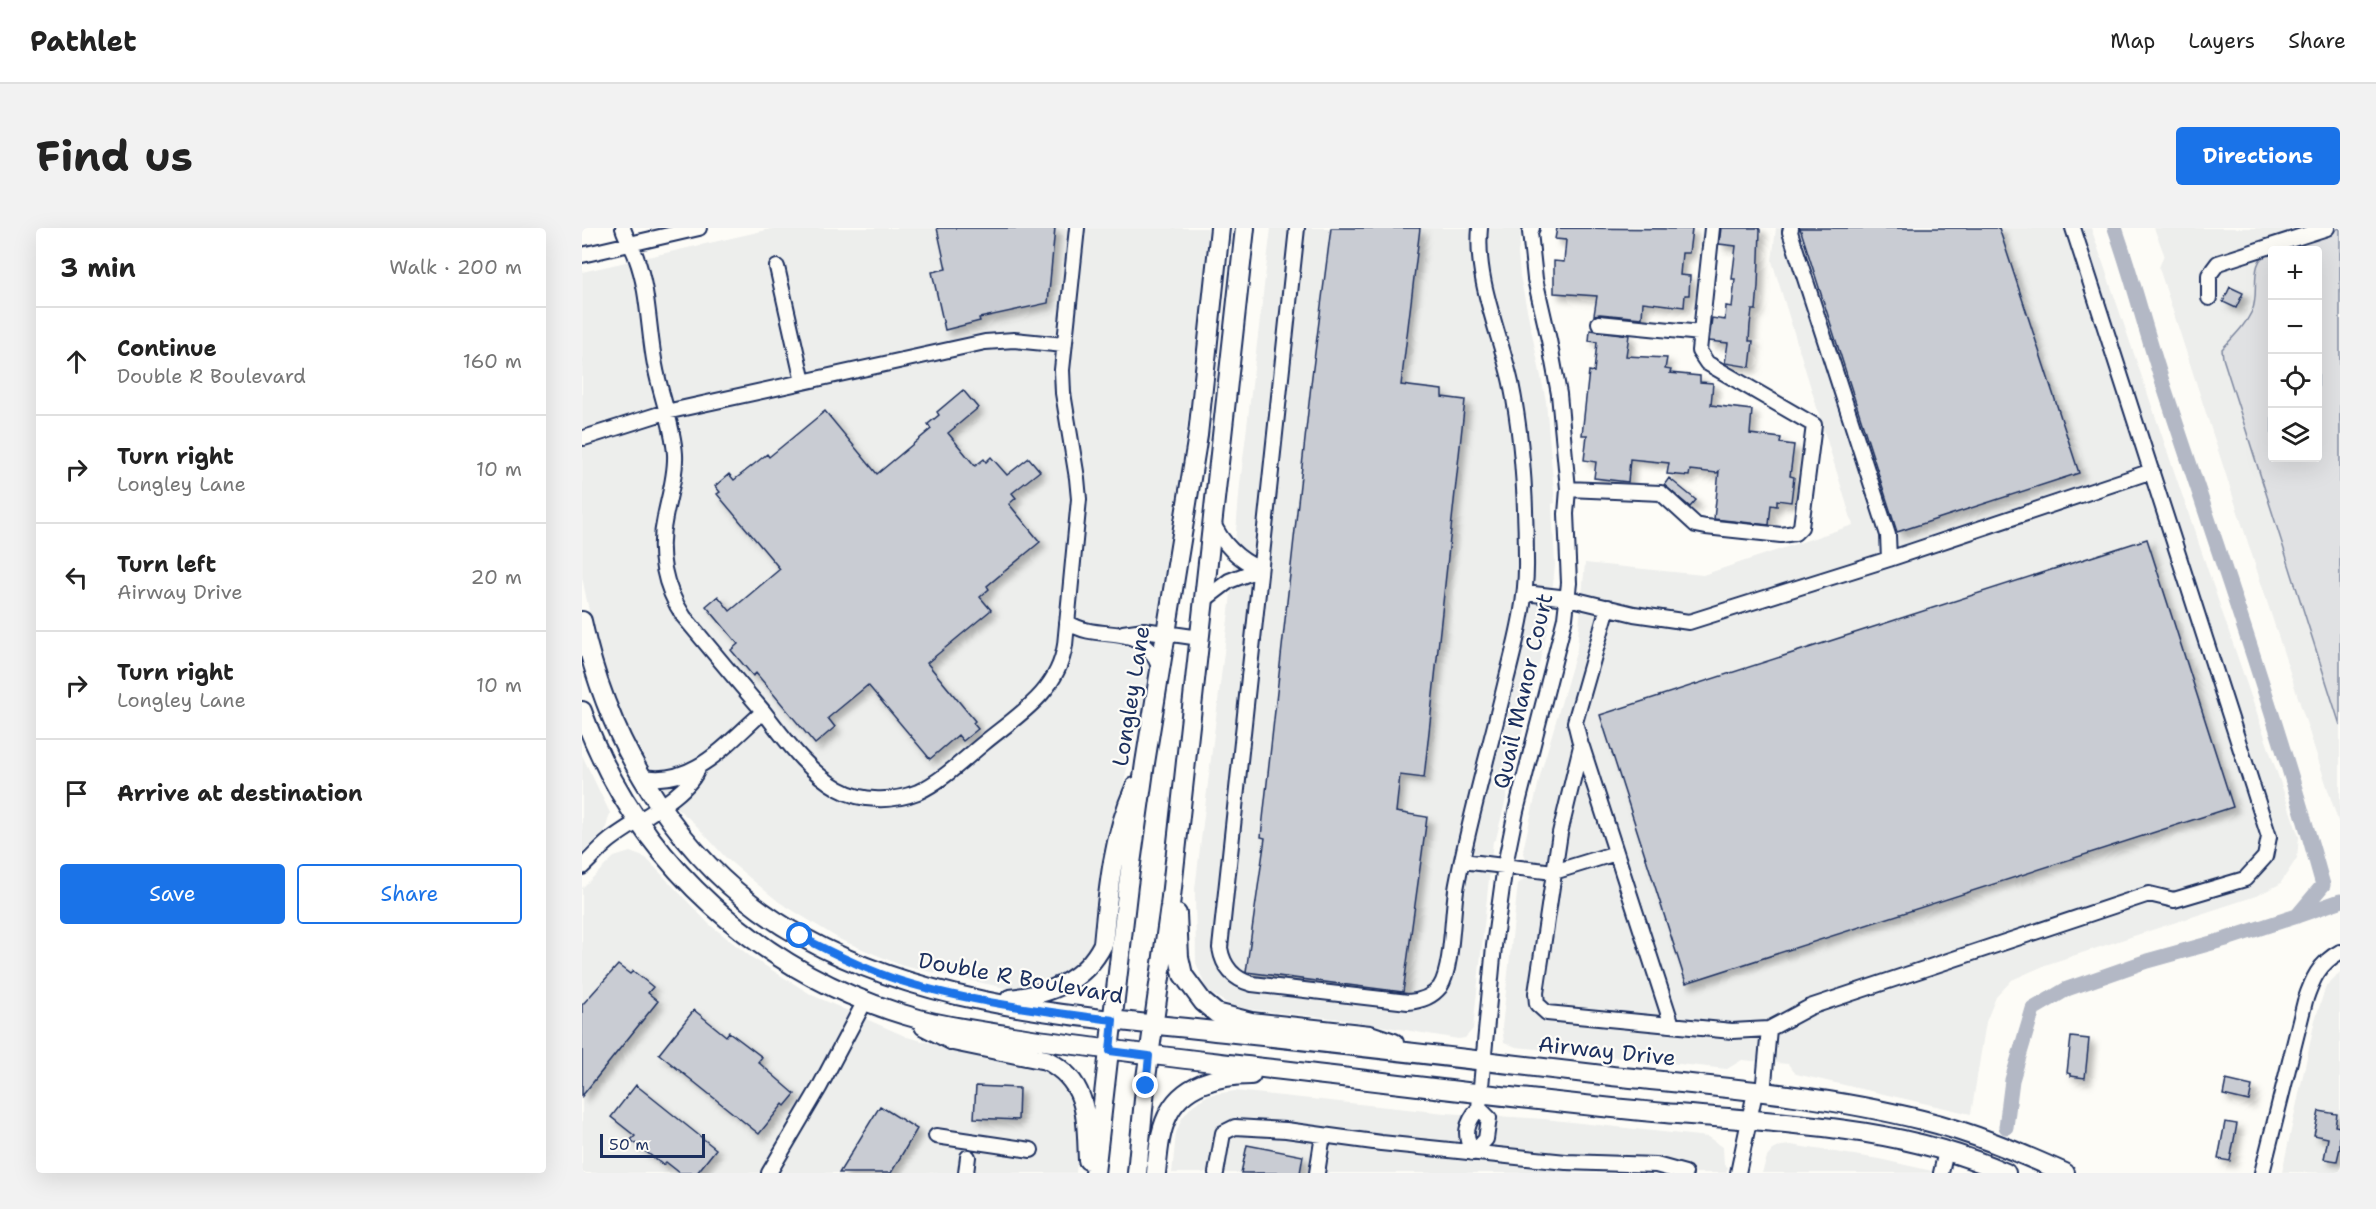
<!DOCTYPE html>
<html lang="en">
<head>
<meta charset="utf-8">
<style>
  body { margin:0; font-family:"Shantell Sans",sans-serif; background:#f2f2f2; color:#222 }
  .controls { position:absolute; right:18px; top:18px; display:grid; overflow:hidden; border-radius:6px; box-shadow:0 6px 24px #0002 }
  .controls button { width:54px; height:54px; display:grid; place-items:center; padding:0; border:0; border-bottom:2px solid #e0e0e0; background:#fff; color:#222; font:30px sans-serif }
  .scale { position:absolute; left:18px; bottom:15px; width:105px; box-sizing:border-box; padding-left:6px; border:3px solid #1b2f5e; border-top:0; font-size:16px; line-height:21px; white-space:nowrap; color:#1b2f5e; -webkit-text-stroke:4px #fdfcf7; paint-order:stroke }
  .stop { position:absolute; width:18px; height:18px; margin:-14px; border:4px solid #1a73e8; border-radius:50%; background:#fff }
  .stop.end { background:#1a73e8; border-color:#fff; box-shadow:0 2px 6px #0008 }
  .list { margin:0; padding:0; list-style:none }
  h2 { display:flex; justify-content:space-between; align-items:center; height:78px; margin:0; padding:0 24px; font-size:26px }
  h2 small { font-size:20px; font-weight:400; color:#767676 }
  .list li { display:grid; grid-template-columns:39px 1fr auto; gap:18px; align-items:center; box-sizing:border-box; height:108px; padding:0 24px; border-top:2px solid #e0e0e0 }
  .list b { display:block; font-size:22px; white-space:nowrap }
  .list p { margin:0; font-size:20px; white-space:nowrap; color:#767676 }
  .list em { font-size:20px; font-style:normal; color:#767676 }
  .actions { display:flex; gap:12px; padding:18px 24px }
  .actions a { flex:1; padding:14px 0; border:2px solid #1a73e8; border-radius:6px; text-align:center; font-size:21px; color:#1a73e8 }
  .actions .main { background:#1a73e8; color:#fff }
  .icon { flex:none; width:33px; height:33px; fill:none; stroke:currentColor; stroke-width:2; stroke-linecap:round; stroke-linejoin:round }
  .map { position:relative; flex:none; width:1758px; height:945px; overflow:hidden; border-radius:6px }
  header { display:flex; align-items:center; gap:36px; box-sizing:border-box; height:84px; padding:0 30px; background:#fff; border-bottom:2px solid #e0e0e0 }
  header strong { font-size:28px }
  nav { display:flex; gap:33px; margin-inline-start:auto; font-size:21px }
  .intro { display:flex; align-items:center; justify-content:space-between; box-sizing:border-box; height:144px; padding:0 36px }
  h1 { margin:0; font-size:42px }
  .button { padding:15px 27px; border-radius:6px; background:#1a73e8; color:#fff; font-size:21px; font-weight:700 }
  main { display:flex; gap:36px; padding:0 36px }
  aside { flex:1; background:#fff; border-radius:6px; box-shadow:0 6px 24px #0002 }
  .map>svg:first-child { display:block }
</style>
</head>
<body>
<header>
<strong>Pathlet</strong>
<nav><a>Map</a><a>Layers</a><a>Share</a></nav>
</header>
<div class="intro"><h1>Find us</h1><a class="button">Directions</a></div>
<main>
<aside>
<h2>3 min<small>Walk · 200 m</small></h2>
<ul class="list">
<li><svg class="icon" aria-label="ahead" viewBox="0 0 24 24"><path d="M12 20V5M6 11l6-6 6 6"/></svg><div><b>Continue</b><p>Double R Boulevard</p></div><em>160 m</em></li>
<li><svg class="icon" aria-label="right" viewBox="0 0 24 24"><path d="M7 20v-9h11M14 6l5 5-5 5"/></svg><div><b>Turn right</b><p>Longley Lane</p></div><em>10 m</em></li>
<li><svg class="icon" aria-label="left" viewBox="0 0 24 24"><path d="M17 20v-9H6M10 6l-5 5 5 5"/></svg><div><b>Turn left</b><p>Airway Drive</p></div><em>20 m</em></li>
<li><svg class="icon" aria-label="right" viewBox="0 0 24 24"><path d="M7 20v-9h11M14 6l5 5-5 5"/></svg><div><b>Turn right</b><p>Longley Lane</p></div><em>10 m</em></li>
<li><svg class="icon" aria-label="arrive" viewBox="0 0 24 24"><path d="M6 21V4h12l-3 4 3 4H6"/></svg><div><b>Arrive at destination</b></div></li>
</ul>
<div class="actions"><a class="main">Save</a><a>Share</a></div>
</aside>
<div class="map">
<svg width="1758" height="945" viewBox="0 0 1758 945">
  <defs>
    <filter id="shadow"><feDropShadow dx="5.5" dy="5.5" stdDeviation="3" flood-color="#0004"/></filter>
  </defs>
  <rect width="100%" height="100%" fill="#fdfcf7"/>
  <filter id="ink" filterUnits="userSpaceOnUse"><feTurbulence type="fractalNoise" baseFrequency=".0167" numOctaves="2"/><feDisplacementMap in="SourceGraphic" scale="12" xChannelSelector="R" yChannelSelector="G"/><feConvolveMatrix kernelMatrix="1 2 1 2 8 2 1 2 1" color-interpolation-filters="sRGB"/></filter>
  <g filter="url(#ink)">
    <path fill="#edeeec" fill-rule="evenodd" d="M193 0H626L624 42 599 244 562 470 545 540 531 609 518 705 504 734 463 758 433 762 321 738 259 712 197 674 145 631 112 595 82 569 59 532 23 447 12 407 0 349V44Z
      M689 0H940L936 25 938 48 964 173 973 275 970 276 973 337 967 395 914 611 911 613 891 801 883 810 876 811 758 791 653 780 625 763 614 735 613 661 648 375 658 256Z
      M1194 0H1509L1717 609 1715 630 1698 656 1674 668 1466 736 1430 752 1414 769 1404 794 1389 886 1214 846 1206 836 1160 832 1145 841 934 819 922 814 920 799 936 656 941 652 944 631 941 622 959 544 995 421 1003 335 1121 347 1271 297 1190 33Z
      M1572 0H1758V599L1577 40 1582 26ZM1690 22H1736V230H1690Z
      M0 527 28 585 23 603 0 625Z
      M48 624 64 630 127 696 169 729 230 767 325 809 384 824 458 836 489 860 499 896 494 945H0V660L32 629Z
      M1758 744V945L1700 944 1733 792 1744 758Z
      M653 863 863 885 962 891 1126 909 1141 919 1142 937 1146 939 1144 945H590L594 905 600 890 611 877 626 867Z
      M1209 917 1297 931 1359 945H1180L1185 929 1191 922 1199 918Z"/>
    <path fill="#e0e1e3" stroke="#7e88a0" stroke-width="1.5" d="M1758 0V497L1641 130 1640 121C1651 109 1663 98 1670 83 1679 64 1664 32 1690 23V230H1736V22H1693Z"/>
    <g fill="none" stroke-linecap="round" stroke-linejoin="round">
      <path stroke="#b3b8c5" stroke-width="15" d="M1715 688 1758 673
        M1424 899 1430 852 1451 781 1485 761 1565 733 1644 711 1715 688 1741 657C1694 488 1636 322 1581 156 1564 104 1551 51 1533 0"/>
    </g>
    <path fill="#c9ccd3" stroke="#1b2f5e" stroke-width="1.5" filter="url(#shadow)" d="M355 0H473L466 75 397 90 398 93 363 102 350 44 364 41Z
      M749 0H838L819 157 860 162V169L883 172 842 550 818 547 814 584 845 589 821 764 664 744 683 610 679 609 730 148Z
      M975 0 1110 1 1107 25H1100L1098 47 1108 48 1107 67H1103L1102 79 1061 74 1060 90 1018 86 1012 87 1015 68 972 65V33L982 34 984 12 973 11Z
      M1139 0H1177L1178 2 1176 58 1174 82H1170L1168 97 1167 113H1171L1168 139 1143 135 1146 115 1127 113 1130 90 1143 92 1144 78 1150 79 1153 51H1150L1154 18 1137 16Z
      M1218 0H1417L1497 245 1315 304Z
      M1648 59 1661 65 1654 80 1641 74Z
      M1008 102 1047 107 1044 128 1085 130 1083 141 1089 142 1088 145 1118 148V154L1131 155 1129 177 1170 182 1168 206 1199 210 1198 215 1212 217 1208 248 1212 249 1209 274 1195 272V278L1189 277 1187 297 1132 291 1137 243 1135 245 1108 242 1107 248 1085 246 1087 235 1048 231 1046 254 1012 250 1014 234 1002 232 1005 207H1000L1007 143 1012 144 1015 114 1007 113Z
      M381 162 396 180 366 205 393 238 402 231 404 234 409 229 425 247 447 230 458 243 430 265 434 270 427 276 458 314 405 358 407 361 398 369 409 382 345 435 393 493 391 495 396 501 381 513 376 507 348 531 286 457 246 490 253 499 233 516 174 445 171 448 149 422 156 416 124 378 136 368 148 383 198 341 135 266 138 264 133 258 147 246 152 252 185 226 187 229 243 183 295 246 349 201 346 196 357 187 355 184Z
      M1087 250 1114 272 1108 279 1082 257Z
      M1565 311 1651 579 1104 755 1018 487Z
      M36 737 48 746 51 743 71 759 66 765 76 773 0 868V777Z
      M112 782 144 808 147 804 180 829 176 834 213 866 203 878 201 876 177 906 77 826Z
      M1489 809 1507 811 1503 850 1489 848V846L1485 845Z
      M1644 852 1670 858 1667 873 1641 867Z
      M54 857 134 921 115 945H98L84 934 81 937 49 912 53 908 29 889Z
      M394 858 437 860 436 892 392 890Z
      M298 878 335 901 309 945H257Z
      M1737 883 1755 886 1753 898 1758 899V920L1755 933 1742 931 1746 910 1732 907Z
      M1643 894 1655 896 1648 933 1636 931Z
      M665 917 721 928 718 945H659Z"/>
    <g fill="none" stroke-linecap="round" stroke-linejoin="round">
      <g stroke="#1b2f5e" stroke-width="18">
        <path id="minor" d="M41 0C44 11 51 19 54 29 67 63 66 101 73 137 78 166 91 196 93 226 94 247 87 268 83 289 75 324 82 359 102 389 128 420 154 452 181 483 203 511 225 543 257 561 280 574 311 574 336 564 360 553 381 532 402 515 436 487 476 464 483 417L497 271 495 250 481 165 480 142 495 0
          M715 0 638 720C641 738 651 751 670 756L826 774C839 773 850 769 858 759 871 740 870 681 875 656 888 588 908 520 924 453 934 413 945 373 944 332 944 273 941 213 929 155 918 105 893 53 898 0
          M0 27 117 0
          M195 39 221 154
          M1627 70V47L1636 35 1745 0
          M1017 95 1119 105
          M2 210 84 184 403 114 432 112 482 117
          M986 261 1079 265 1114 297 1124 299 1199 307 1213 305 1219 299 1232 197 1125 135 1117 123 1130 0
          M630 293C640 316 655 331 678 341
          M1307 331 1570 243
          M943 365 986 370 1052 386 1107 394 1307 331 1306 307 1208 4 1209 0
          M622 372 647 353 678 341
          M1026 379 993 494 999 518 978 605 954 765 955 776 965 785 1150 803 1187 801
          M485 394C520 417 557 389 578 440
          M541 405 562 402 618 410
          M1000 519 1090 797
          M58 548C110 561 146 514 181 484
          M880 633 972 644 1034 625
          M0 639C9 631 17 621 27 613 50 594 106 569 116 540
          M1181 865 1187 801 1228 779 1567 666 1592 672 1663 651 1683 629 1687 609 1491 0
          M897 880 907 890 904 911 891 925C881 907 884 895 897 880L912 718 923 637 934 583 983 390 987 355 984 286 986 261 977 166 967 112 953 51 948 4 950 0
          M354 908 449 922
          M187 945 237 860 283 773
          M384 945 386 929
          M634 945 641 905 653 899 704 902 799 915 984 934 1074 937 1103 945
          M735 945 741 907
          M1156 945 1173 864
          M1359 945 1364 923
          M1680 945 1723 773C1730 752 1737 735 1758 724"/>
      </g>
      <g stroke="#1b2f5e" stroke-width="22">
        <path id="major" d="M0 393C27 522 104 646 222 710 346 779 494 788 633 803 759 816 886 831 1012 846 1121 858 1233 865 1340 892 1389 904 1436 924 1483 945
          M0 483C54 634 182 749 337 791 367 799 399 803 430 808 514 821 597 830 681 840 815 855 949 873 1083 885 1197 895 1317 897 1424 945
          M595 686 597 729 601 747 621 774 634 785 669 794 788 807 812 815
          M428 771C467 766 502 754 521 716 526 663 531 608 553 559
          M342 798 371 813 464 832C507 854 504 890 506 932
          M513 945 546 657 563 535 616 207 638 0
          M555 945 564 850 588 678 663 0
          M574 945C576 927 577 906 585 889 599 856 637 847 669 847"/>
      </g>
      <use href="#minor" stroke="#fdfcf7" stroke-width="14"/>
      <use href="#major" stroke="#fdfcf7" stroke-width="18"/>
    </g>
  </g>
  <g fill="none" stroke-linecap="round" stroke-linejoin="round" filter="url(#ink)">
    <path stroke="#1a73e8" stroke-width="8" d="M218 708C250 725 284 742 319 753 387 774 461 783 531 792L528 823 567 828 564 858"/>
  </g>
  <g text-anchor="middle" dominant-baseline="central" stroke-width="4.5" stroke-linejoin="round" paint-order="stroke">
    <g font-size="22" fill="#1b2f5e" stroke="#fdfcf7">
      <text transform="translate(941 463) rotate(-77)">Quail Manor Court</text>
      <text transform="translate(549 468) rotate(-81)">Longley Lane</text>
      <text transform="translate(439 750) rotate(10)">Double R Boulevard</text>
      <text transform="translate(1025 823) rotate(6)">Airway Drive</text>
    </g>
  </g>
</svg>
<div class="controls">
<button>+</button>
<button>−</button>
<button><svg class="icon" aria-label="locate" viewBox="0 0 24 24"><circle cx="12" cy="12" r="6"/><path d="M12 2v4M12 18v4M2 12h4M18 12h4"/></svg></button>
<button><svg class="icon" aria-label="layers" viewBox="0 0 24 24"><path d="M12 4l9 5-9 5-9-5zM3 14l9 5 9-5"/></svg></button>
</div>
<div class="scale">50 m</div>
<div class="stop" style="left:218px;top:708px"></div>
<div class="stop end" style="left:564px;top:858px"></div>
</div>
</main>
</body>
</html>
